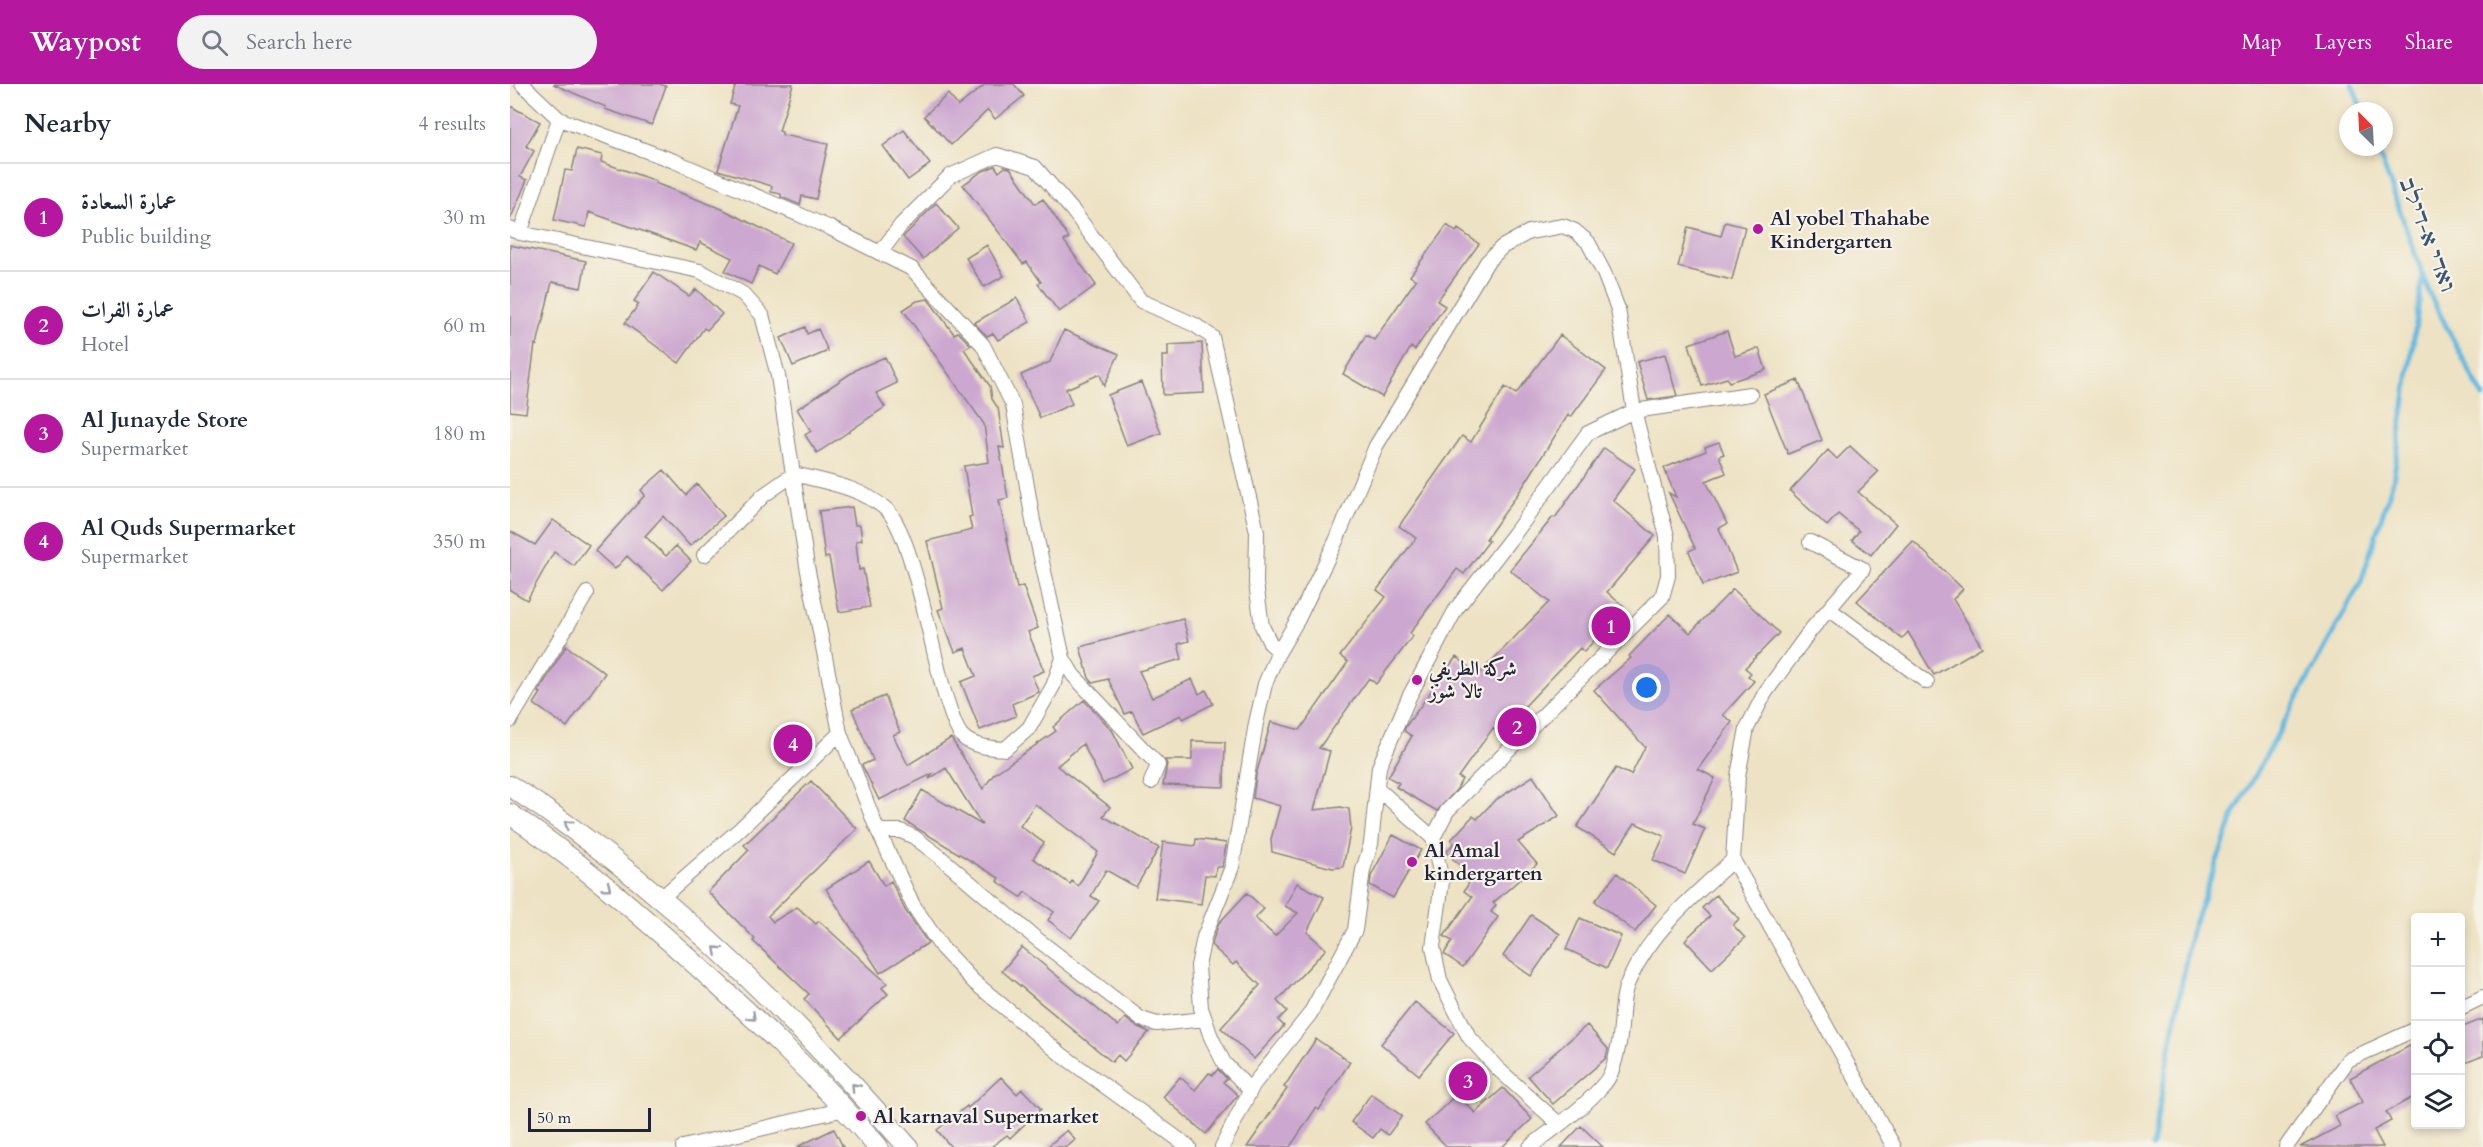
<!DOCTYPE html>
<html lang="en">
<head>
<meta charset="utf-8">
<style>
  body { margin:0; font-family:Cardo,Amiri,"Frank Ruhl Libre",serif; background:#f2f2f3; color:#1f2937 }
  .controls { position:absolute; right:18px; bottom:18px; display:grid; overflow:hidden; border-radius:6px; box-shadow:0 3px 9px #0003 }
  .controls button { width:54px; height:54px; display:grid; place-items:center; padding:0; border:0; border-bottom:2px solid #e0e1e3; background:#fff; color:#1f2937; font:30px sans-serif }
  .compass { position:absolute; left:1829px; top:18px; width:54px; height:54px; border-radius:50%; background:#fff; box-shadow:0 3px 9px #0003; rotate:336deg }
  .scale { position:absolute; left:18px; bottom:15px; width:123px; box-sizing:border-box; padding-left:6px; border:3px solid #22223b; border-top:0; font-size:16px; line-height:21px; white-space:nowrap; color:#22223b; -webkit-text-stroke:4px #f7f3e8; paint-order:stroke }
  .you { position:absolute; left:1137px; top:604px; width:21px; height:21px; margin:-15px; border:4px solid #fff; border-radius:50%; background:#1a73e8; box-shadow:0 0 0 9px #1a73e833 }
  .badge { display:grid; place-items:center; width:39px; height:39px; border-radius:50%; background:#b5179e; color:#fff; font-size:20px; font-weight:700 }
  .pin { position:absolute; translate:-50% -50%; border:3px solid #fff; box-shadow:0 2px 6px #0006 }
  .list { margin:0; padding:0; list-style:none }
  h2 { display:flex; justify-content:space-between; align-items:center; height:78px; margin:0; padding:0 24px; font-size:26px }
  h2 small { font-size:20px; font-weight:400; color:#747a83 }
  .list li { display:grid; grid-template-columns:39px 1fr auto; gap:18px; align-items:center; box-sizing:border-box; height:108px; padding:0 24px; border-top:2px solid #e0e1e3 }
  .list b { display:block; font-size:22px; white-space:nowrap }
  .list p { margin:0; font-size:20px; white-space:nowrap; color:#747a83 }
  .list em { font-size:20px; font-style:normal; color:#747a83 }
  .icon { flex:none; width:33px; height:33px; fill:none; stroke:currentColor; stroke-width:2; stroke-linecap:round; stroke-linejoin:round }
  .map { position:relative; flex:none; width:1973px; height:1063px; overflow:hidden }
  header { display:flex; align-items:center; gap:36px; box-sizing:border-box; height:84px; padding:0 30px; background:#b5179e; color:#fff }
  header strong { font-size:28px }
  nav { display:flex; gap:33px; margin-inline-start:auto; font-size:21px }
  .search { width:420px; height:54px; background:#f2f2f3; display:flex; align-items:center; gap:15px; box-sizing:border-box; padding:0 21px; border-radius:33px; color:#747a83; font-size:22px }
  main { display:flex }
  aside { flex:1; background:#fff }
  .map>svg:first-child { display:block }
</style>
</head>
<body>
<header>
<strong>Waypost</strong>
<div class="search"><svg class="icon" aria-label="search" viewBox="0 0 24 24"><circle cx="10" cy="10" r="6"/><path d="M15 15l6 6"/></svg>Search here</div>
<nav><a>Map</a><a>Layers</a><a>Share</a></nav>
</header>
<main>
<aside>
<h2>Nearby<small>4 results</small></h2>
<ul class="list">
<li><span class="badge">1</span><div><b>عمارة السعادة</b><p>Public building</p></div><em>30 m</em></li>
<li><span class="badge">2</span><div><b>عمارة الفرات</b><p>Hotel</p></div><em>60 m</em></li>
<li><span class="badge">3</span><div><b>Al Junayde Store</b><p>Supermarket</p></div><em>180 m</em></li>
<li><span class="badge">4</span><div><b>Al Quds Supermarket</b><p>Supermarket</p></div><em>350 m</em></li>
</ul>
</aside>
<div class="map">
<svg width="1973" height="1063" viewBox="0 0 1973 1063">
  <rect width="100%" height="100%" fill="#f7f3e8"/>
  <filter id="ink" filterUnits="userSpaceOnUse"><feTurbulence type="fractalNoise" baseFrequency=".0167" numOctaves="2"/><feDisplacementMap in="SourceGraphic" scale="12" xChannelSelector="R" yChannelSelector="G"/><feConvolveMatrix kernelMatrix="1 2 1 2 8 2 1 2 1" color-interpolation-filters="sRGB"/></filter>
  <filter id="wash" filterUnits="userSpaceOnUse"><feTurbulence type="fractalNoise" baseFrequency=".008" numOctaves="4" result="noise"/><feDisplacementMap in="SourceGraphic" scale="24" xChannelSelector="R" yChannelSelector="G"/><feGaussianBlur stdDeviation="1.35" result="paint"/><feColorMatrix in="noise" values="0 0 0 0 0 0 0 0 0 0 0 0 0 0 0 0 0 1.4 0 .05"/><feComposite in="paint" operator="in"/></filter>
  <g filter="url(#wash)">
    <rect width="100%" height="100%" fill="#ede2c3"/>
    <g fill="none" stroke-linecap="round" stroke-linejoin="round">
      <path stroke="#64bae1" stroke-width="5" d="M1842 0 1852 27
        M1867 63 1920 211 1973 313
        M1642 1063 1681 848 1725 728 1851 498 1883 397 1913 191"/>
    </g>
    <g id="blocks">
      <path fill="#cca8d0" fill-rule="evenodd" d="M43 0H149L156 2 142 41 95 25 96 23Z
        M226 0H283L269 47 272 48V51L318 60 306 115 292 112 290 121 271 113V110L261 108 262 102 208 86 228 22 220 20Z
        M476 0H504L514 12 485 35 478 26 441 61 414 32 438 10 448 22Z
        M0 22 30 38 16 62 24 67 10 93 17 96 0 136Z
        M394 46 420 80 398 96 373 62Z
        M67 65 92 71 91 78 146 97 145 99 212 125 281 159 265 190 249 182 241 200 215 187 222 174 190 158 186 166 79 128 76 143 44 136 55 86 62 87Z
        M485 82 489 88 495 83 500 84 525 120 533 115 559 154 554 157 586 201 549 228 528 200 531 198 517 178 513 180 453 101 471 88Z
        M426 119 448 144 413 175 393 153Z
        M1215 138 1235 143 1222 196 1168 183 1178 143 1211 152Z
        M937 141 946 148 948 145 969 160 927 217 935 222 905 266 901 263 872 313 833 290 856 251 864 256 906 196 900 192Z
        M0 161 76 177 71 204 42 198 27 261 25 260 16 329 0 327Z
        M477 161 494 192 474 203 456 174Z
        M144 188 179 212 186 205 212 230 197 246 194 244 169 279 115 239 129 220 124 217Z
        M507 214 520 238 488 256 483 249 477 252 464 239Z
        M418 215 444 250 448 248 461 261 454 265 480 302 482 315 488 324 494 364 489 363 498 414 489 416 507 504 513 502 528 544 518 548 534 587 522 592 529 608 502 620 506 632 470 646 451 598 466 592 455 564 445 568 428 526 433 524 417 457 462 446 459 433 462 432 454 382 479 378 474 340 393 226 407 217Z
        M295 243 297 250 308 245 318 267 283 282 271 254Z
        M554 246 609 270 594 302 590 290 556 305 562 320 530 334 511 291 540 278Z
        M1217 247 1225 272 1249 264 1256 286 1219 298 1217 294 1192 302 1179 260Z
        M1050 251 1096 286 1061 333 1058 331 1014 401 976 455 979 457 954 490 947 485 900 549 903 552 866 600 859 594 809 664 820 667 804 726 831 723 839 725 841 744 833 783 822 784 762 768 761 755 770 722 743 714 746 691 761 638 790 646 838 578 830 572 876 513 867 506 906 454 889 442 952 352 961 358 995 303 1006 310Z
        M692 259 694 309 653 311 652 272H658V261Z
        M1155 270 1167 312 1138 316 1127 278Z
        M375 273 387 299 366 309 375 323 307 369 295 351 301 347 287 325 349 284Z
        M1288 296 1312 356 1278 370 1254 310Z
        M631 298 651 349 617 362 598 311Z
        M1209 358 1214 370 1209 372 1216 389 1196 397 1217 440 1209 444 1227 488 1193 501 1179 467 1185 464 1159 409 1166 413 1154 384 1196 367 1195 363Z
        M1340 362 1368 388 1348 408 1386 440 1361 471 1342 456 1349 447 1328 430 1317 442 1280 407 1318 366 1327 375Z
        M1094 364 1125 385 1103 416 1145 452 1097 508 1114 523 1074 568 1070 564 1014 623 1016 624 995 653 983 644 948 693 952 695 947 705 927 727 886 703 889 699 878 693 902 652 894 647 896 642 946 573 969 590 1039 518 1000 486 1043 433 1045 434Z
        M154 386 176 411 187 400 214 432 180 462 153 432 135 452 156 472 166 462 181 477 153 506 117 472 105 485 85 467 135 411 131 406Z
        M342 423 345 441H350L352 456 346 457 349 486 353 485 360 523 329 528 319 473 315 474 309 427Z
        M43 436 79 461 64 482 44 468 17 516 0 506V447L25 461Z
        M1403 457 1453 505 1443 515 1472 563 1424 591 1398 548 1392 555 1347 517Z
        M1223 505 1269 549 1235 584 1241 589 1238 592 1244 597 1213 631 1222 638 1188 685 1205 694 1183 740 1195 745 1175 790 1143 776 1154 752 1125 739 1106 768 1067 743 1106 684 1121 691 1135 663 1084 606 1121 574 1119 572 1160 530 1180 549Z
        M673 535 679 557 668 560 672 575 629 587 642 614 682 595 689 610 696 606 703 620 673 635 671 631 633 649 622 627 615 630 598 595 583 599 579 594 570 563Z
        M56 562 95 589 57 643 24 620 31 609 28 608Z
        M375 612 390 648 383 651 398 681 441 654 473 705 484 690 546 647 543 643 574 616 602 646 622 685 593 700 573 660 547 682 600 723 593 732 649 764 626 803 596 786 581 812 589 817 561 854 538 836 544 828 515 808 511 813 487 797 489 794 395 737 412 706 472 741 436 684 419 695 422 690 369 716 352 681 363 676 342 625ZM525 720 588 768 568 802 562 797 560 800 523 774 534 759 510 742Z
        M682 657 715 658 714 703 653 701 657 680 655 676H682Z
        M1023 692 1049 732 1008 758 1027 780 983 819 986 821 981 828 988 833 953 883 934 870 942 857 934 852 962 813 954 807 962 794 936 768 944 759 941 756 963 732 967 735 984 717Z
        M301 697 347 745 258 832 263 838 287 823 306 840 309 837 377 899 372 904 378 910 331 954 294 915 299 910 243 857 245 855 198 808 239 766 234 761Z
        M883 751 911 766 883 814 860 801 861 792Z
        M686 755 716 759V762L712 783H706L705 792 695 791 691 820 645 814 653 758 685 762Z
        M359 777 374 802 381 797 395 826 418 859 370 889 316 805Z
        M1107 789 1146 821 1125 848 1085 817Z
        M787 799 814 813 797 848 816 865 767 917 777 927 768 936 774 942 744 975 711 944 750 901 726 878 723 881 701 861 703 856 709 839 737 809 754 825 745 834 765 852 788 829 775 822Z
        M1206 811 1229 835 1223 841 1235 854 1202 885 1175 856 1200 832 1192 824Z
        M1021 831 1050 850 1021 892 993 872Z
        M1070 834 1111 852 1097 884 1056 865Z
        M512 863 608 942 615 934 626 942 639 948 614 977 608 971 602 978 492 887Z
        M905 918 944 949 909 991 871 960Z
        M1973 935V972L1950 981V944Z
        M1077 941 1098 965 1096 974 1043 1020 1018 992Z
        M806 955 840 978 809 1026 806 1024 780 1063H737L777 1005 774 1003Z
        M1905 959V1012L1876 1028 1881 1037 1864 1046 1873 1063H1790L1830 1042 1825 1032 1853 1018 1840 994Z
        M708 985 717 995 713 998 728 1011 696 1050 653 1013 670 993 685 1006 699 989 703 991Z
        M491 993 507 1010 512 1005 531 1025 500 1054 497 1051 481 1063H441L427 1046 457 1022 458 1024Z
        M993 1004 1022 1035 992 1063H937L915 1040 947 1010 965 1029Z
        M861 1010 892 1032 878 1051 870 1045 863 1054 841 1038Z
        M1071 1042 1093 1063H1051Z
        M324 1045 333 1063H287Z
        M557 1046 565 1056 557 1063H537Z"/>
    </g>
  </g>
  <g filter="url(#ink)">
    <use href="#blocks" fill-opacity="0" stroke="#88827f" stroke-width="1.5"/>
    <g fill="none" stroke-linecap="round" stroke-linejoin="round">
      <g stroke="#88827f" stroke-width="16">
        <path id="minor" d="M12 0 49 35 164 77 318 143 402 185 473 261 503 321 523 437 553 574 543 602 519 644 495 665C482 664 462 663 452 652 444 643 440 625 436 614 423 574 403 451 377 426 351 403 316 398 284 390L254 411 194 471
          M0 145 10 149 190 187 233 210 252 231 268 292 297 482 330 649 365 740 403 821 432 864 464 898 552 971 679 1063
          M10 149 49 35
          M370 169 391 141 440 92 487 71 525 83 563 127 631 217 685 241 702 253 747 448 746 499 752 542 760 559 769 567
          M1319 525 1417 598
          M553 574 563 591 648 681 641 698
          M0 637 77 509
          M867 704 923 754
          M368 747H391L404 753 429 772 523 852 631 935 647 940 695 935
          M1223 776 1384 1063
          M150 815 230 745 330 649
          M1950 924 1973 913
          M740 1006 714 979 701 953 691 924 688 882 694 853 722 783 746 639 755 600 767 571 788 535 826 457 866 362 977 178 992 163 1019 148 1053 142 1065 147 1078 158 1094 189 1108 225 1124 327 1157 452 1158 492 1152 513 937 727 923 754 932 798 923 863 930 896 959 953 987 984 1049 1040
          M173 1063 335 1025
          M712 1063 743 1001 800 930 845 846 853 786 861 760 869 683 899 613 946 525 1005 449 1078 349 1124 327 1240 310
          M1020 1063C1044 1044 1073 1025 1093 1001 1103 991 1106 972 1109 959 1113 938 1110 915 1119 896 1142 846 1183 812 1223 776L1228 692 1237 644 1255 609 1300 547 1353 485 1300 458
          M1776 1063 1838 976 1906 945"/>
      </g>
      <g stroke="#88827f" stroke-width="22">
        <path id="secondary" d="M0 702C148 797 283 930 398 1063
          M0 730C62 772 118 820 174 870 242 931 309 994 368 1063"/>
      </g>
      <use href="#minor" stroke="#fff" stroke-width="14"/>
      <use href="#secondary" stroke="#fff" stroke-width="20"/>
    </g>
    <defs><path id="oneway-chevron" d="M-2-3.5L2.5 0L-2 3.5" fill="none" stroke-width="1.6" stroke-linecap="round" stroke-linejoin="round" transform="scale(1.5)"/></defs>
    <g stroke="#9c9ca7">
      <use href="#oneway-chevron" transform="translate(58 740) rotate(-143)"/>
      <use href="#oneway-chevron" transform="translate(97 803) rotate(39)"/>
      <use href="#oneway-chevron" transform="translate(207 866) rotate(-138)"/>
      <use href="#oneway-chevron" transform="translate(242 933) rotate(43)"/>
      <use href="#oneway-chevron" transform="translate(345 1003) rotate(-132)"/>
    </g>
  </g>
  <g fill="#b5179e" stroke="#f7f3e8" stroke-width="2">
    <circle cx="1248" cy="145" r="6"/>
    <circle cx="907" cy="596" r="6"/>
    <circle cx="902" cy="778" r="6"/>
    <circle cx="351" cy="1032" r="6"/>
  </g>
  <g text-anchor="middle" dominant-baseline="central" stroke-width="4.5" stroke-linejoin="round" paint-order="stroke">
    <g font-size="20" font-weight="bold" fill="#22223b" stroke="#f7f3e8" text-anchor="start">
      <text x="1260" y="134">Al yobel Thahabe<tspan x="1260" dy="23">Kindergarten</tspan></text>
      <text x="919" y="584">شركة الطريفي<tspan x="919" dy="23">تالا شوز</tspan></text>
      <text x="914" y="766">Al Amal<tspan x="914" dy="23">kindergarten</tspan></text>
      <text x="363" y="1032">Al karnaval Supermarket</text>
    </g>
    <g font-size="21" font-style="italic" fill="#395775" stroke="#f7f3e8">
      <text transform="translate(1917 151) rotate(69)">ואדי א-דילב</text>
    </g>
  </g>
</svg>
<div class="controls">
<button>+</button>
<button>−</button>
<button><svg class="icon" aria-label="locate" viewBox="0 0 24 24"><circle cx="12" cy="12" r="6"/><path d="M12 2v4M12 18v4M2 12h4M18 12h4"/></svg></button>
<button><svg class="icon" aria-label="layers" viewBox="0 0 24 24"><path d="M12 4l9 5-9 5-9-5zM3 14l9 5 9-5"/></svg></button>
</div>
<svg class="compass" viewBox="-18 -18 36 36"><path d="M0-13l5 13h-10z" fill="#e53935"/><path d="M0 13l5-13h-10z" fill="#747a83"/></svg>
<div class="scale">50 m</div>
<div class="you"></div>
<div class="pin badge" style="left:1101px;top:542px">1</div>
<div class="pin badge" style="left:1007px;top:643px">2</div>
<div class="pin badge" style="left:958px;top:997px">3</div>
<div class="pin badge" style="left:283px;top:660px">4</div>
</div>
</main>
</body>
</html>
